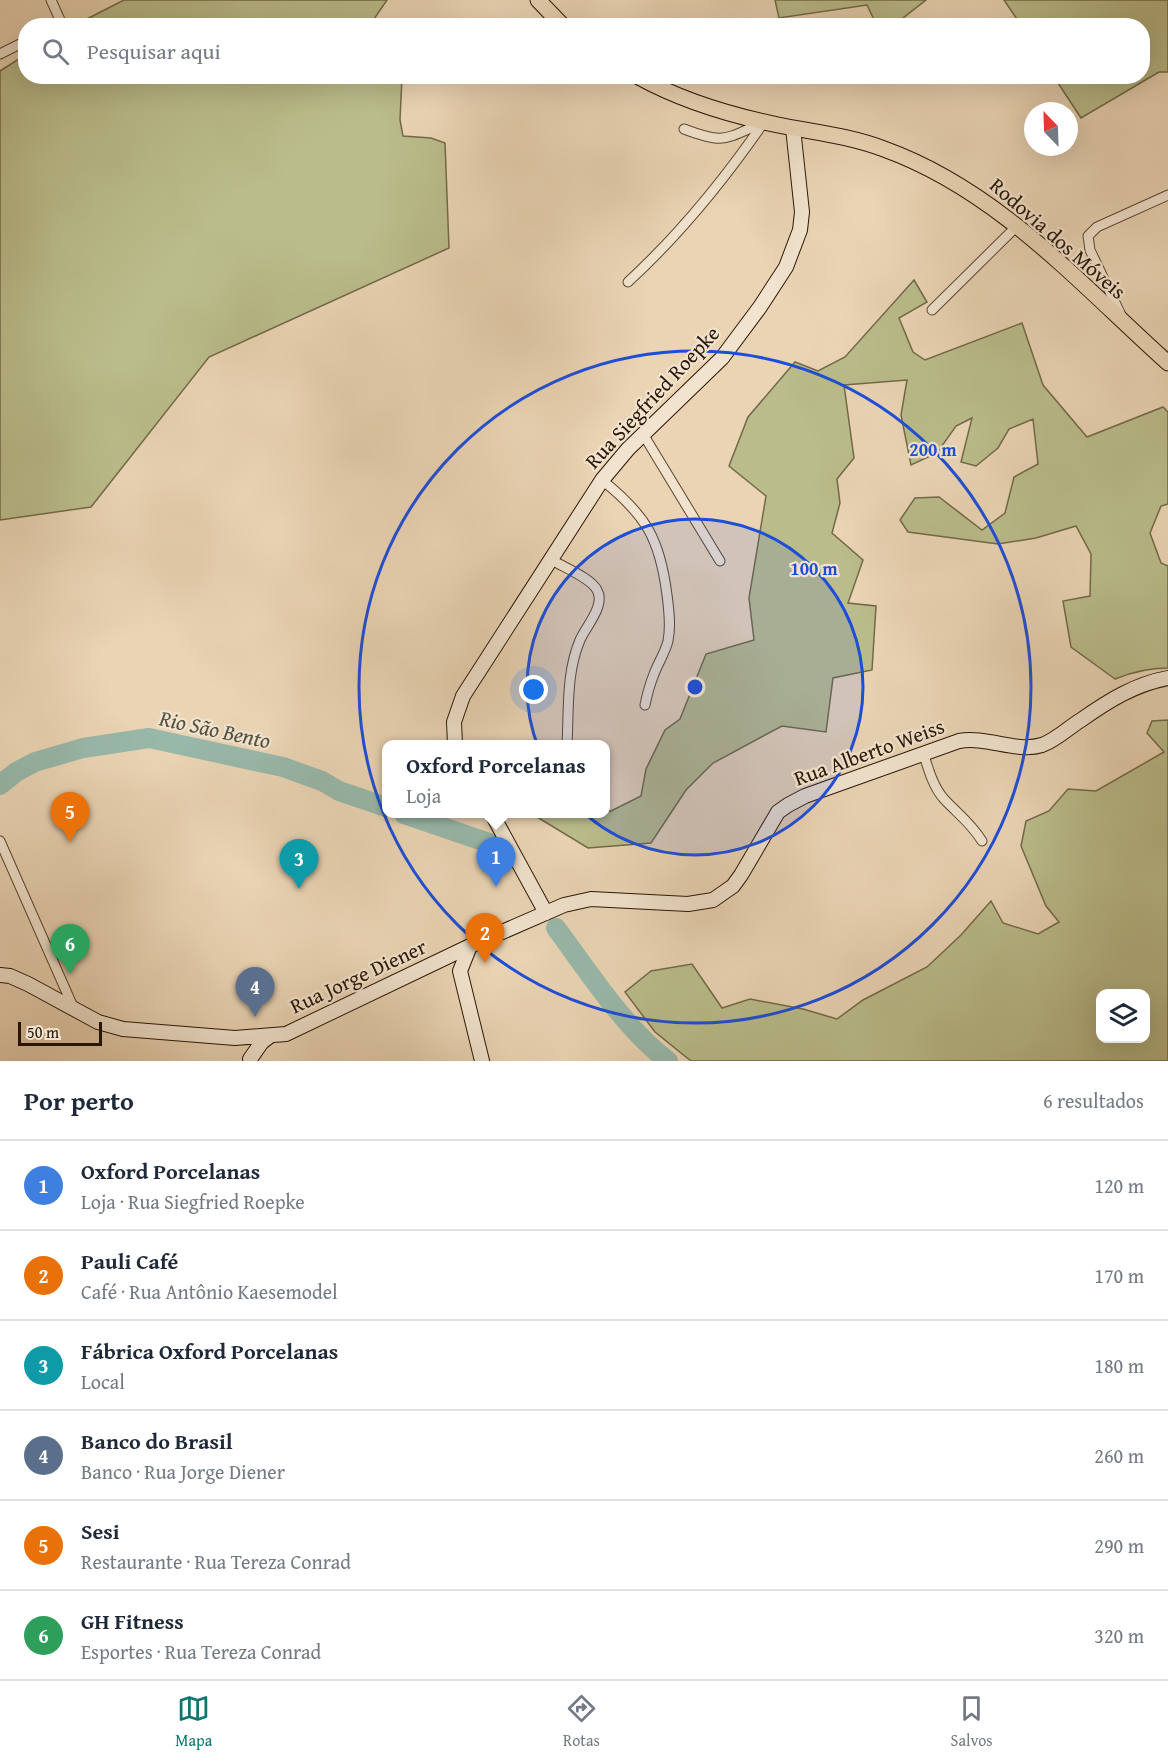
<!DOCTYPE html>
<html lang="pt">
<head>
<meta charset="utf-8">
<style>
  body { margin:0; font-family:"Gentium Book Plus",serif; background:#f6f6f7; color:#1f2937 }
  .controls { position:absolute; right:18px; bottom:18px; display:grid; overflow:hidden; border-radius:12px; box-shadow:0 6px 24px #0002 }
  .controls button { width:54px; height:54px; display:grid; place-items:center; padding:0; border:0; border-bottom:2px solid #e0e1e3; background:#fff; color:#1f2937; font:30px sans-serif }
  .compass { position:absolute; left:1024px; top:102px; width:54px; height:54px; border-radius:50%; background:#fff; box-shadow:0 6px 24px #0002; rotate:337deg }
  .scale { position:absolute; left:18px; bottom:15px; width:84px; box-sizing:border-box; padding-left:6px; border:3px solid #291605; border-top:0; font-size:16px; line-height:21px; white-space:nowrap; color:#291605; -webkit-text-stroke:4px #f1e3ce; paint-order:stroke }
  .you { position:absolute; left:534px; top:690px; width:21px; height:21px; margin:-15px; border:4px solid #fff; border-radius:50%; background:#1a73e8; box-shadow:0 0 0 9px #1a73e833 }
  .badge { display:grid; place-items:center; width:39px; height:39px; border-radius:50%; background:#0f766e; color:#fff; font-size:20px; font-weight:700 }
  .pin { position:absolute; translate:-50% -50px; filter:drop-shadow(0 2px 3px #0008) }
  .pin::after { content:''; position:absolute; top:32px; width:21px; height:18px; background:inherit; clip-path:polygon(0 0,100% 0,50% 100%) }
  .popup { position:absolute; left:382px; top:740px; width:228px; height:78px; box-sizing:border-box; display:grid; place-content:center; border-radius:12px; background:#fff; filter:drop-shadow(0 2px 4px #0005); font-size:20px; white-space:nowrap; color:#747a83 }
  .popup b { font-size:22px; color:#1f2937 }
  .popup::after { content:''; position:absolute; left:50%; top:100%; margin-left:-12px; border:12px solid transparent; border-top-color:#fff }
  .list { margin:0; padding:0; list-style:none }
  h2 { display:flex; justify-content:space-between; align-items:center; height:78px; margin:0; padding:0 24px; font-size:26px }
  h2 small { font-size:20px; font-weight:400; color:#747a83 }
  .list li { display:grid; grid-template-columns:39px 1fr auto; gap:18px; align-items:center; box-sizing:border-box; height:90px; padding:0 24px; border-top:2px solid #e0e1e3 }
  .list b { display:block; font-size:22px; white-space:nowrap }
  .list p { margin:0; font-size:20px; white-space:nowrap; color:#747a83 }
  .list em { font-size:20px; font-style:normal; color:#747a83 }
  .icon { flex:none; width:33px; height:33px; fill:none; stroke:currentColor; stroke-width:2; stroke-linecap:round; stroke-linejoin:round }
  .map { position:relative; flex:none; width:1168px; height:1061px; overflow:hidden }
  .search { position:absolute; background:#fff; box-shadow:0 6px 24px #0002; left:18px; right:18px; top:18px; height:66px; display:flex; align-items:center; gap:15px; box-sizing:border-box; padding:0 21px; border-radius:24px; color:#747a83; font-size:22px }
  .sheet { height:618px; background:#fff }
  nav { display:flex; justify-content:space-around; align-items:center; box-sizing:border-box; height:84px; border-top:2px solid #e0e1e3; background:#fff; font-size:16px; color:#747a83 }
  nav a { display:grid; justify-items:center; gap:3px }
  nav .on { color:#0f766e }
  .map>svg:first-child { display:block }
</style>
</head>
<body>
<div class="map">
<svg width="1168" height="1061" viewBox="0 0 1168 1061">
  <rect width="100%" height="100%" fill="#ead4b4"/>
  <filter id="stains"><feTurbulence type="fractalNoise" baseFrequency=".00333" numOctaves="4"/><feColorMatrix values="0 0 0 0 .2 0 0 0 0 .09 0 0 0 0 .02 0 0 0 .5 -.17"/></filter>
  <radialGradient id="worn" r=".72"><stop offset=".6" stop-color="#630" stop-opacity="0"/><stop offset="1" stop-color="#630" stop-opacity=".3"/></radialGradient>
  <path fill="#babc8b" stroke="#726948" stroke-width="1.5" fill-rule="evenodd" d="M124 0H387L370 25H75Z
    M775 0H926L894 25 877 26 867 5 779 18Z
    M1004 0H1168V72H1159L1081 118 1054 77 1142 76V26L1021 25Z
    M25 55 26 76 402 77 400 120 403 136 431 138 445 143 449 248 209 357 91 507 0 520V71Z
    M914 280 927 302 899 318 913 352 925 360 1022 323 1043 385 1087 437 1163 407 1168 412V504L1161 506 1150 533 1161 563 1168 566V668C1149 668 1132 672 1115 679L1071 647 1063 601 1090 596 1091 554 1076 526 1036 538 998 544 908 532 900 520 915 498 939 497 982 530 1005 513 1014 477 1038 464 1033 419 1009 429 998 448 976 466 961 462 972 418 956 426 937 453 911 465 901 415 907 380 844 385 854 458 837 479 840 503 832 533 863 560 848 603 876 606 872 670 833 678 826 732 782 726 713 763 686 790 651 843 588 848 532 814H606V811H611L641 796 646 769 665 730 680 719 706 654 754 640 749 598 766 496 729 466 748 417 795 362 818 371 845 357Z
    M1168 720V1061H691L655 1032 625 992 651 971 692 964 722 1008 750 999 803 1009 837 1019 863 1000 927 967 961 935 991 901 1003 923 1038 934 1059 922 1046 906 1021 846 1026 821 1049 811 1068 789 1096 791 1164 752 1147 733 1152 721ZM1100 993H1146V1038H1100Z"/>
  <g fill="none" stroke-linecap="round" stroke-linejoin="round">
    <path stroke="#98b8aa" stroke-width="20" d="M0 785 16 772 35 762 83 748 149 738 283 767 322 781 339 791 386 807
      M404 814 495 845
      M556 928C589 972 625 1029 668 1061"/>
    <g stroke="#594631" stroke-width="11">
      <path id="street" d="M51 0 61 22 55 26
        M0 54 26 41
        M684 129C724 144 723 140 762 123
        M628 282C680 234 724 180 764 122
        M932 310 1017 226
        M1121 315 1090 250 1088 236 1097 227 1168 195
        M643 434 720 561
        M602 480C646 515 660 539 667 595 669 610 671 626 668 641 665 653 658 663 654 674 650 684 647 695 645 705
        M552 560C563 567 591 578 597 590 606 605 586 626 580 640 566 673 569 709 567 744
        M923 752C928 768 933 787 944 799 958 814 971 823 982 841
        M0 841 74 1009"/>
    </g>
    <g stroke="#291605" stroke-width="16">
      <path id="secondary" d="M455 744 454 722 463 696 602 480 628 449 722 358 760 307 786 267 800 230 802 212 793 128
        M492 814 546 913
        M470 946 460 971 482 1061
        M0 975 10 976 28 984 98 1022 123 1029 235 1038 286 1034 470 946 564 905 591 899 688 904 713 900 733 886 741 875 778 812 788 805 805 796 959 741C987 736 1016 753 1042 745 1056 740 1068 728 1081 720 1108 701 1135 684 1168 678
        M250 1059 262 1042 270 1036"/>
    </g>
    <g stroke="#291605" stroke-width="17">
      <path id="primary" d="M538 0 563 26
        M637 76C680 100 729 115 778 125 813 132 850 136 884 149 998 190 1080 284 1168 363"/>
    </g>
    <use href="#street" stroke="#f1e3ce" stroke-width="9"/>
    <use href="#secondary" stroke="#f1e3ce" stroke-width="14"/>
    <use href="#primary" stroke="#ead4b4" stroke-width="15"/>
  </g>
  <circle cx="695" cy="687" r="168" fill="#1d4ed8" fill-opacity=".12"/>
  <g fill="none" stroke="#1d4ed8" stroke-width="3">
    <circle cx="695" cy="687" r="168"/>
    <circle cx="695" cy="687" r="336"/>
  </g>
  <g text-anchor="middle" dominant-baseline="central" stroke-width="4.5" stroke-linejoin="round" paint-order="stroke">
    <g font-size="21" fill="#291605" stroke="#f1e3ce">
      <text transform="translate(1058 238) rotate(41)">Rodovia dos Móveis</text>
      <text transform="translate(652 397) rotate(-47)">Rua Siegfried Roepke</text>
      <text transform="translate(869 752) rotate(-20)">Rua Alberto Weiss</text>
      <text transform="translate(358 976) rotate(-25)">Rua Jorge Diener</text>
    </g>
    <g font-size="22" font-style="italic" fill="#504f3f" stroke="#f1e3ce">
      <text transform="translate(215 729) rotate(12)">Rio São Bento</text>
    </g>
  </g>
  <circle cx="695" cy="687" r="9" fill="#1d4ed8" stroke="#f1e3ce" stroke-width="3"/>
  <g font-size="18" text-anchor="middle" font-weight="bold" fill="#1d4ed8" stroke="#f1e3ce" stroke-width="4.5" stroke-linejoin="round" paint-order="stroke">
    <text x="933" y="456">200 m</text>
    <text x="814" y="575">100 m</text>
  </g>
  <rect width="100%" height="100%" filter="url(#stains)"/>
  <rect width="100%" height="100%" fill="url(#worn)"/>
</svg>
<div class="controls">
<button><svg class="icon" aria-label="layers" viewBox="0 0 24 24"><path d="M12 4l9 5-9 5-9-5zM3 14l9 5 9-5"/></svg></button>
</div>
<svg class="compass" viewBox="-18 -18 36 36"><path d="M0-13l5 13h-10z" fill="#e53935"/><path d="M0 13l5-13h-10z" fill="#747a83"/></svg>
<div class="scale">50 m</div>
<div class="you"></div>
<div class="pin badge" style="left:496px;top:887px;background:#3f7fe0">1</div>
<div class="popup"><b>Oxford Porcelanas</b>Loja</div>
<div class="pin badge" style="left:485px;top:963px;background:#e8710a">2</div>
<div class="pin badge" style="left:299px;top:889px;background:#0f9aa8">3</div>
<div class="pin badge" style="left:255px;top:1017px;background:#5c6f8a">4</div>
<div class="pin badge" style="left:70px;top:842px;background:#e8710a">5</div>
<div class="pin badge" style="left:70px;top:974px;background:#2e9e5b">6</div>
<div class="search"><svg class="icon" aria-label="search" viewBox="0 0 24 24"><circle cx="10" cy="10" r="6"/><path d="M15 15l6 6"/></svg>Pesquisar aqui</div>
</div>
<section class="sheet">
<h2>Por perto<small>6 resultados</small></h2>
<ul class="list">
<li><span class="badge" style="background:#3f7fe0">1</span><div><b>Oxford Porcelanas</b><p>Loja · Rua Siegfried Roepke</p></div><em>120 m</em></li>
<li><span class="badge" style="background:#e8710a">2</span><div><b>Pauli Café</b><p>Café · Rua Antônio Kaesemodel</p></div><em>170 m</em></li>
<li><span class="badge" style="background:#0f9aa8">3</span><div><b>Fábrica Oxford Porcelanas</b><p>Local</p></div><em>180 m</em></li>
<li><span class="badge" style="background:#5c6f8a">4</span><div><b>Banco do Brasil</b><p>Banco · Rua Jorge Diener</p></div><em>260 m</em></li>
<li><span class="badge" style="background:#e8710a">5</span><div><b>Sesi</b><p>Restaurante · Rua Tereza Conrad</p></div><em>290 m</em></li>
<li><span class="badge" style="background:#2e9e5b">6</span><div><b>GH Fitness</b><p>Esportes · Rua Tereza Conrad</p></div><em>320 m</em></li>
</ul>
</section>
<nav>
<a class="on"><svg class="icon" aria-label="map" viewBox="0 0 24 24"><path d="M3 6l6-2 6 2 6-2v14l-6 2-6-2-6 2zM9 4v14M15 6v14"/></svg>Mapa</a>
<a><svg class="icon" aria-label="directions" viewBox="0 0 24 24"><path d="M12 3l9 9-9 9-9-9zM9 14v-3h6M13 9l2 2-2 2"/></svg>Rotas</a>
<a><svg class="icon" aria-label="saved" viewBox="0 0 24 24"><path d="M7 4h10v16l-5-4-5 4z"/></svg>Salvos</a>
</nav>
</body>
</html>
